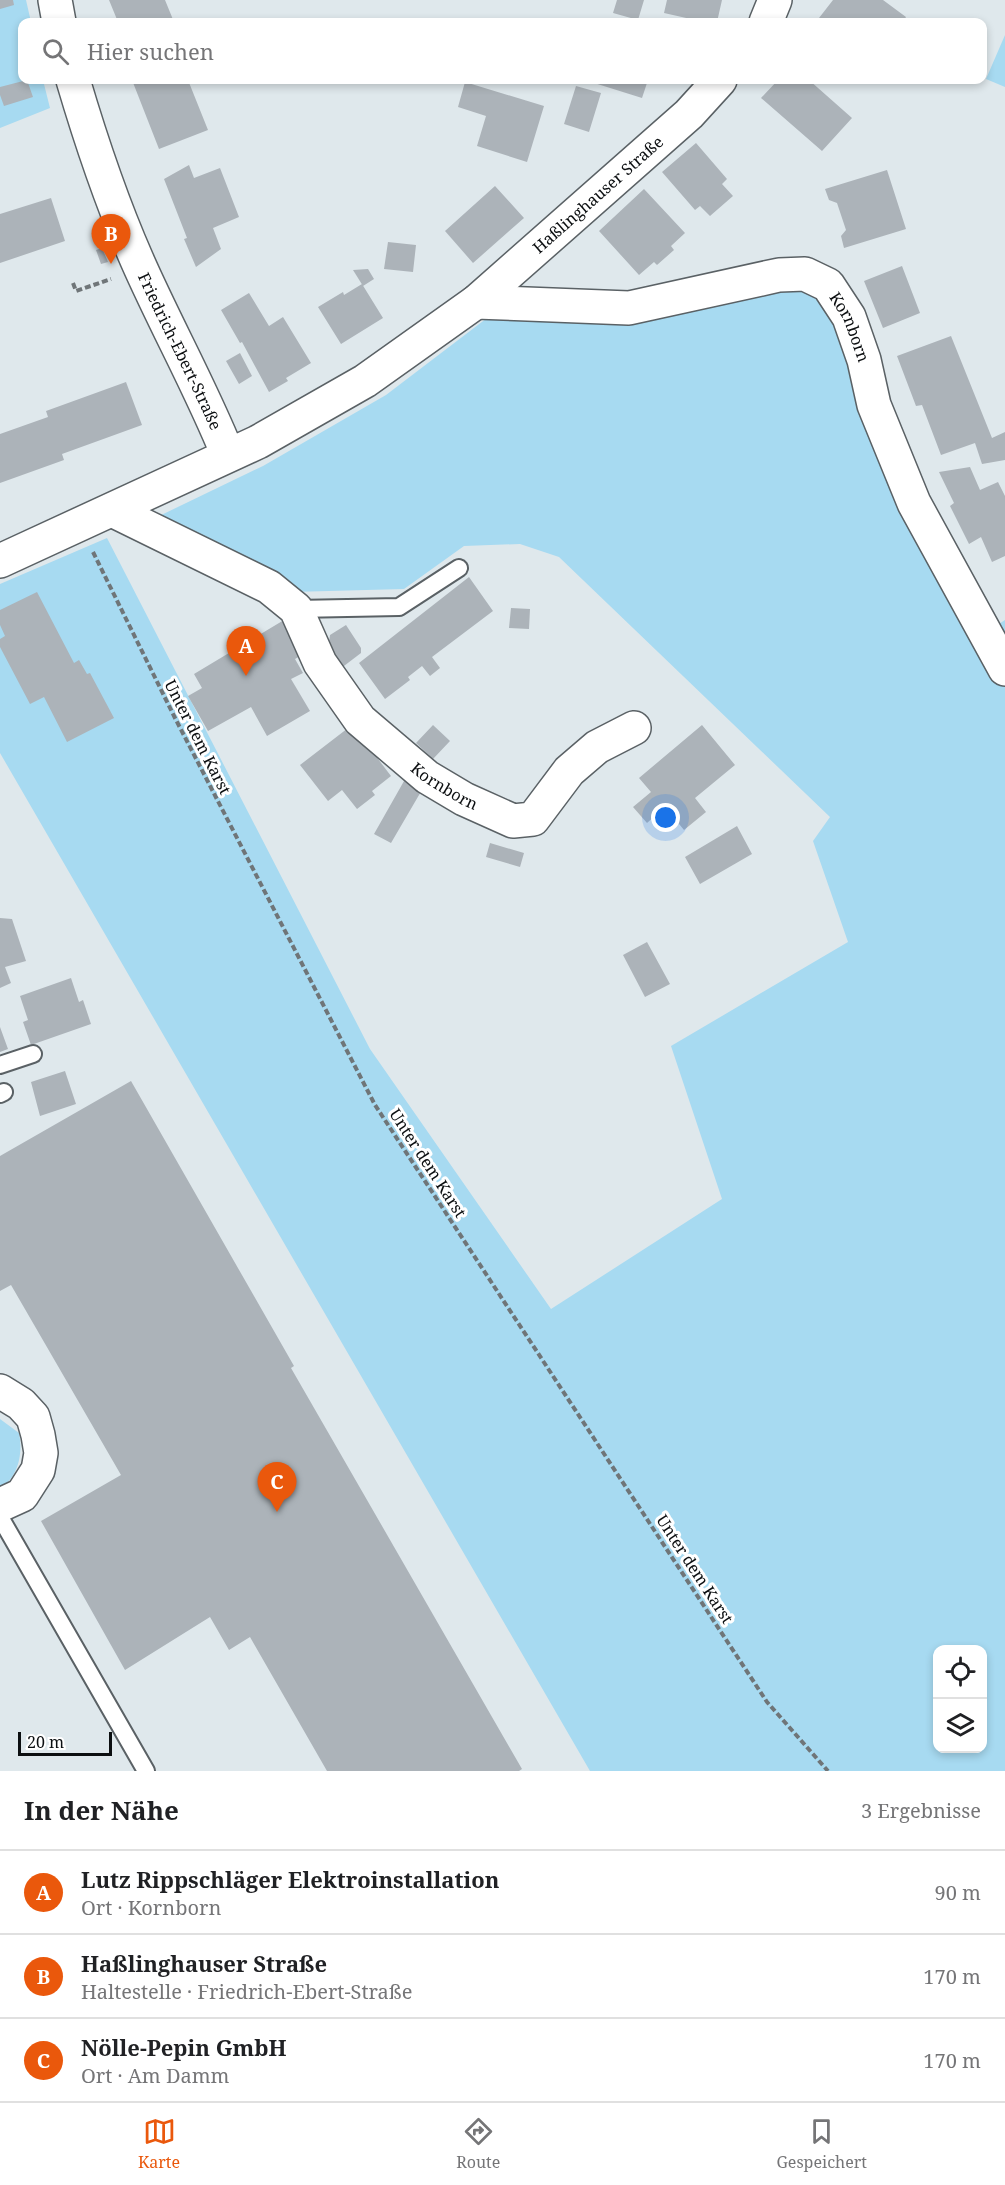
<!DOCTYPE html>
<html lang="de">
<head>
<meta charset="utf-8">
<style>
  body { margin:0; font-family:"Noto Serif",serif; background:#f6f6f6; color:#202124 }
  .controls { position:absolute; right:18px; bottom:18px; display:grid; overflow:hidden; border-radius:12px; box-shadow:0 3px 9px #0003 }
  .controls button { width:54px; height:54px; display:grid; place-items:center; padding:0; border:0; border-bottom:2px solid #e0e0e0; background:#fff; color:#202124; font:30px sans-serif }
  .scale { position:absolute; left:18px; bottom:15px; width:94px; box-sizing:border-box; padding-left:6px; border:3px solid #0c0f11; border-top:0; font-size:16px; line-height:21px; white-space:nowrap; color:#0c0f11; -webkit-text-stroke:4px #fff; paint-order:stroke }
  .you { position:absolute; left:666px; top:818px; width:21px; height:21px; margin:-15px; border:4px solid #fff; border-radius:50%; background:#1a73e8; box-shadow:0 0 0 9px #1a73e833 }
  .badge { display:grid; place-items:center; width:39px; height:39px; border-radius:50%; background:#ea580c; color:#fff; font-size:20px; font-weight:700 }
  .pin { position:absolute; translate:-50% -50px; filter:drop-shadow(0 2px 3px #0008) }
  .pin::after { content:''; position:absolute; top:32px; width:21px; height:18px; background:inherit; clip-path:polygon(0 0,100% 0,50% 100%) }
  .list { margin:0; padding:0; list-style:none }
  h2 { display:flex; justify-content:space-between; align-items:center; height:78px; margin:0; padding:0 24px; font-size:26px }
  h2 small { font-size:20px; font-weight:400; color:#757577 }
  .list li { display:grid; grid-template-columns:39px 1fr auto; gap:18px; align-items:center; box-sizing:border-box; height:84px; padding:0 24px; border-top:2px solid #e0e0e0 }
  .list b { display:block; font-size:22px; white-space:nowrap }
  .list p { margin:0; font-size:20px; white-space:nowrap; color:#757577 }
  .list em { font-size:20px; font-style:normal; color:#757577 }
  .icon { flex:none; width:33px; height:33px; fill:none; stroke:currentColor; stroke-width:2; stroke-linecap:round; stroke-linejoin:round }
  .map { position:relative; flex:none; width:1005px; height:1771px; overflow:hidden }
  .search { position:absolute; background:#fff; box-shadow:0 3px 9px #0003; left:18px; right:18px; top:18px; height:66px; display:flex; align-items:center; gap:15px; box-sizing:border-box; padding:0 21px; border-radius:12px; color:#757577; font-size:22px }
  .sheet { height:330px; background:#fff }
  nav { display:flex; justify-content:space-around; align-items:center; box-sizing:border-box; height:84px; border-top:2px solid #e0e0e0; background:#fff; font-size:16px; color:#757577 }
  nav a { display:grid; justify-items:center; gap:3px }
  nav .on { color:#ea580c }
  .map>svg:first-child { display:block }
</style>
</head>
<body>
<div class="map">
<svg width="1005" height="1771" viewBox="0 0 1005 1771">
  <rect width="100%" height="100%" fill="#dfe8ec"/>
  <path fill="#a7daf1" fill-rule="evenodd" d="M0 0H26L31 22H22V80H43L50 108 0 128Z
    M1005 35V87L986 79Z
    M779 284 810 288 829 302 977 638 1005 620V1771H590L0 753V584L107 538 370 1049 551 1309 722 1199 671 1046 848 942 813 841 830 817 559 557 520 544 464 546 404 589 291 592 155 518 263 466 386 395 491 315ZM938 1650H982V1748H938Z
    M0 1419 19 1433C23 1453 19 1477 0 1488Z"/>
  <path fill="#acb3b9" d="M0 0H13L14 5 0 9Z
    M109 0H165L174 22H118Z
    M617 0H644L638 20 613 13Z
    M667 0H722L717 22H704L664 13Z
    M833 0H883L906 17 903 22H825L819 18Z
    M27 80 33 97 4 106 0 95V87Z
    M132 80H188L208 130 159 149Z
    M592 80H648L642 98 591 82Z
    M778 80H809L852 118 822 151 761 98Z
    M465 82 544 106 527 162 477 146 486 116 458 107Z
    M576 86 601 93 589 132 564 124Z
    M696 143 727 179 722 184 733 196 710 216 700 206 695 210 662 172Z
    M189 165 194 178 220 168 239 217 213 228 221 249 196 267 184 239 187 238 164 179Z
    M887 170 906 229 844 248 841 236 846 230 837 203 829 200 825 189Z
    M495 186 524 218 473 263 445 231Z
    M644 189 685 233 671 246 674 250 657 265 654 262 639 275 599 231Z
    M51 198 65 241 0 263V214Z
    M388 242 416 245 413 272 384 269Z
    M102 248 108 262 101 264 96 250Z
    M902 266 920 313 883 328 864 281Z
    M368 269 374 279 363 286 353 270Z
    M362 284 383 318 341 344 318 307 343 292 344 295Z
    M249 293 269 326 283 317 311 363 286 378 288 381 269 392 242 342 240 343 221 310Z
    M951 336 992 438 1005 432V460L982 464 975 443 941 455 922 405 916 406 897 356Z
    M240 353 252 376 239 384 226 361Z
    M126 382 142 425 62 454 64 460 0 483V434L48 417 46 411Z
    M970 467 980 490 998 482 1005 496V556L992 562 981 537 969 544 950 506 954 503 939 472Z
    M469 577 493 611 432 657 440 668 430 676 422 666 408 677 410 680 385 699 359 663Z
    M37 592 74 663 79 660 87 674 90 673 114 718 67 742 44 697 30 704 0 647V639L5 636 0 625V610Z
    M511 608 530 609 529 629 509 628Z
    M284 620 304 654 295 659 303 673 291 679 310 711 267 736 251 707 208 731 188 696 202 688 194 674Z
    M346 625 361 648V653L340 669 327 656 330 635Z
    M352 725 391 776 372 791 375 795 357 809 342 790 328 801 300 765Z
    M433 725 450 741 433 759 416 743Z
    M702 725 735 765 695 798 706 812 684 830 665 807 647 823 633 807 651 792 639 778Z
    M408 774 426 783 391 843 374 834Z
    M737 826 752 854 700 884 685 857Z
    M490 843 524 853 520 867 486 857Z
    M0 918 12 919 26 961 5 967 11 983 0 988Z
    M647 942 670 984 645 997 623 955Z
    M71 978 79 1002 83 1000 91 1024 31 1045 23 1022 28 1020 20 996Z
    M0 1027 8 1049 0 1052Z
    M65 1071 76 1104 40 1116 31 1082Z
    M131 1081 294 1366 291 1368 522 1769 519 1771H327L250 1637 229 1650 210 1617 125 1670 41 1521 121 1475 11 1285 0 1291V1156Z"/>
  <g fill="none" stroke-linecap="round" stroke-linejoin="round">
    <g stroke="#5a6165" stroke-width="20">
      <path id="lane" d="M296 609 399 607 459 568
        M0 1065 33 1054
        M0 1094 4 1092
        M0 1517 146 1771"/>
    </g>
    <g stroke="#5a6165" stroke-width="36">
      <g id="street">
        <path d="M55 0 59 22"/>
        <path d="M766 22 775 0"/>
        <path id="s1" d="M73 80C91 141 111 201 137 260 166 326 201 388 228 455"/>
        <path id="s2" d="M476 302 629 308 779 275 805 274 828 285 849 317 864 360 874 405 914 503 1005 669"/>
        <path id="s3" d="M112 510 269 587 296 609 320 663 360 720 427 777 464 799 513 821 533 819 569 771 597 747 634 728"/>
        <path id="s4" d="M0 561 258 442 365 381 476 302 689 114 720 80"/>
        <path d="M0 1391 21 1404 33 1417 38 1435 41 1453 38 1470 22 1495 0 1505"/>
      </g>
    </g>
    <path stroke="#6f7578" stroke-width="4" stroke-dasharray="6 3" stroke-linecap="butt" d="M73 283 76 291 111 279
      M93 552 175 718 375 1105 767 1702 828 1771"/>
    <use href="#lane" stroke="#fff" stroke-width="16"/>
    <use href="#street" stroke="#fff" stroke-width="33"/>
  </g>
  <g text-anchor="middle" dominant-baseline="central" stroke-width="6" stroke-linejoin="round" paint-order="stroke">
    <g font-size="16" fill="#0c0f11" stroke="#fff">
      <text stroke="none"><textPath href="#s4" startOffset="706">Haßlinghauser Straße</textPath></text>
      <text stroke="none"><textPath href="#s2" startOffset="406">Kornborn</textPath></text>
      <text stroke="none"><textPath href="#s1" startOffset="292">Friedrich-Ebert-Straße</textPath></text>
      <text transform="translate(198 737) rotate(63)">Unter dem Karst</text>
      <text stroke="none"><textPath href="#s3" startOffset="446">Kornborn</textPath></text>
      <text transform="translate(428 1163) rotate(57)">Unter dem Karst</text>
      <text transform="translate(695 1569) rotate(57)">Unter dem Karst</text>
    </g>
  </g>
</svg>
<div class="controls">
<button><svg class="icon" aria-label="locate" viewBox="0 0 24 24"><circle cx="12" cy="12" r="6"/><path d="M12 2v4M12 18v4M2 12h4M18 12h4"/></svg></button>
<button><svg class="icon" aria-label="layers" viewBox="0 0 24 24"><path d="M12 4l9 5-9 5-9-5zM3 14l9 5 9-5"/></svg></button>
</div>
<div class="scale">20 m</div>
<div class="you"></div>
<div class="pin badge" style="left:246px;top:676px">A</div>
<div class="pin badge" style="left:111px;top:264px">B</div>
<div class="pin badge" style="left:277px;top:1512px">C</div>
<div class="search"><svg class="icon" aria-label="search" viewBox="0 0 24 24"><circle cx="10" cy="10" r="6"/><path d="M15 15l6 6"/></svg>Hier suchen</div>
</div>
<section class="sheet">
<h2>In der Nähe<small>3 Ergebnisse</small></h2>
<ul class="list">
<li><span class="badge">A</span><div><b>Lutz Rippschläger Elektroinstallation</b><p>Ort · Kornborn</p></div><em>90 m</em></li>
<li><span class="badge">B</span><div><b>Haßlinghauser Straße</b><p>Haltestelle · Friedrich-Ebert-Straße</p></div><em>170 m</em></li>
<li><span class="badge">C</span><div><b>Nölle-Pepin GmbH</b><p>Ort · Am Damm</p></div><em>170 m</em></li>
</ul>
</section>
<nav>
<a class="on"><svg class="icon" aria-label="map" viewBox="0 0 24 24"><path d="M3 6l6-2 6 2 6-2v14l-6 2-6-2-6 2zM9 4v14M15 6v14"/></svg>Karte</a>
<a><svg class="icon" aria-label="directions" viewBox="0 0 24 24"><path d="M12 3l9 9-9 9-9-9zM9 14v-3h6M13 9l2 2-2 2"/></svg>Route</a>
<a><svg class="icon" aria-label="saved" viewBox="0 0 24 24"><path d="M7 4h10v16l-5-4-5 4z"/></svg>Gespeichert</a>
</nav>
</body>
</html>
